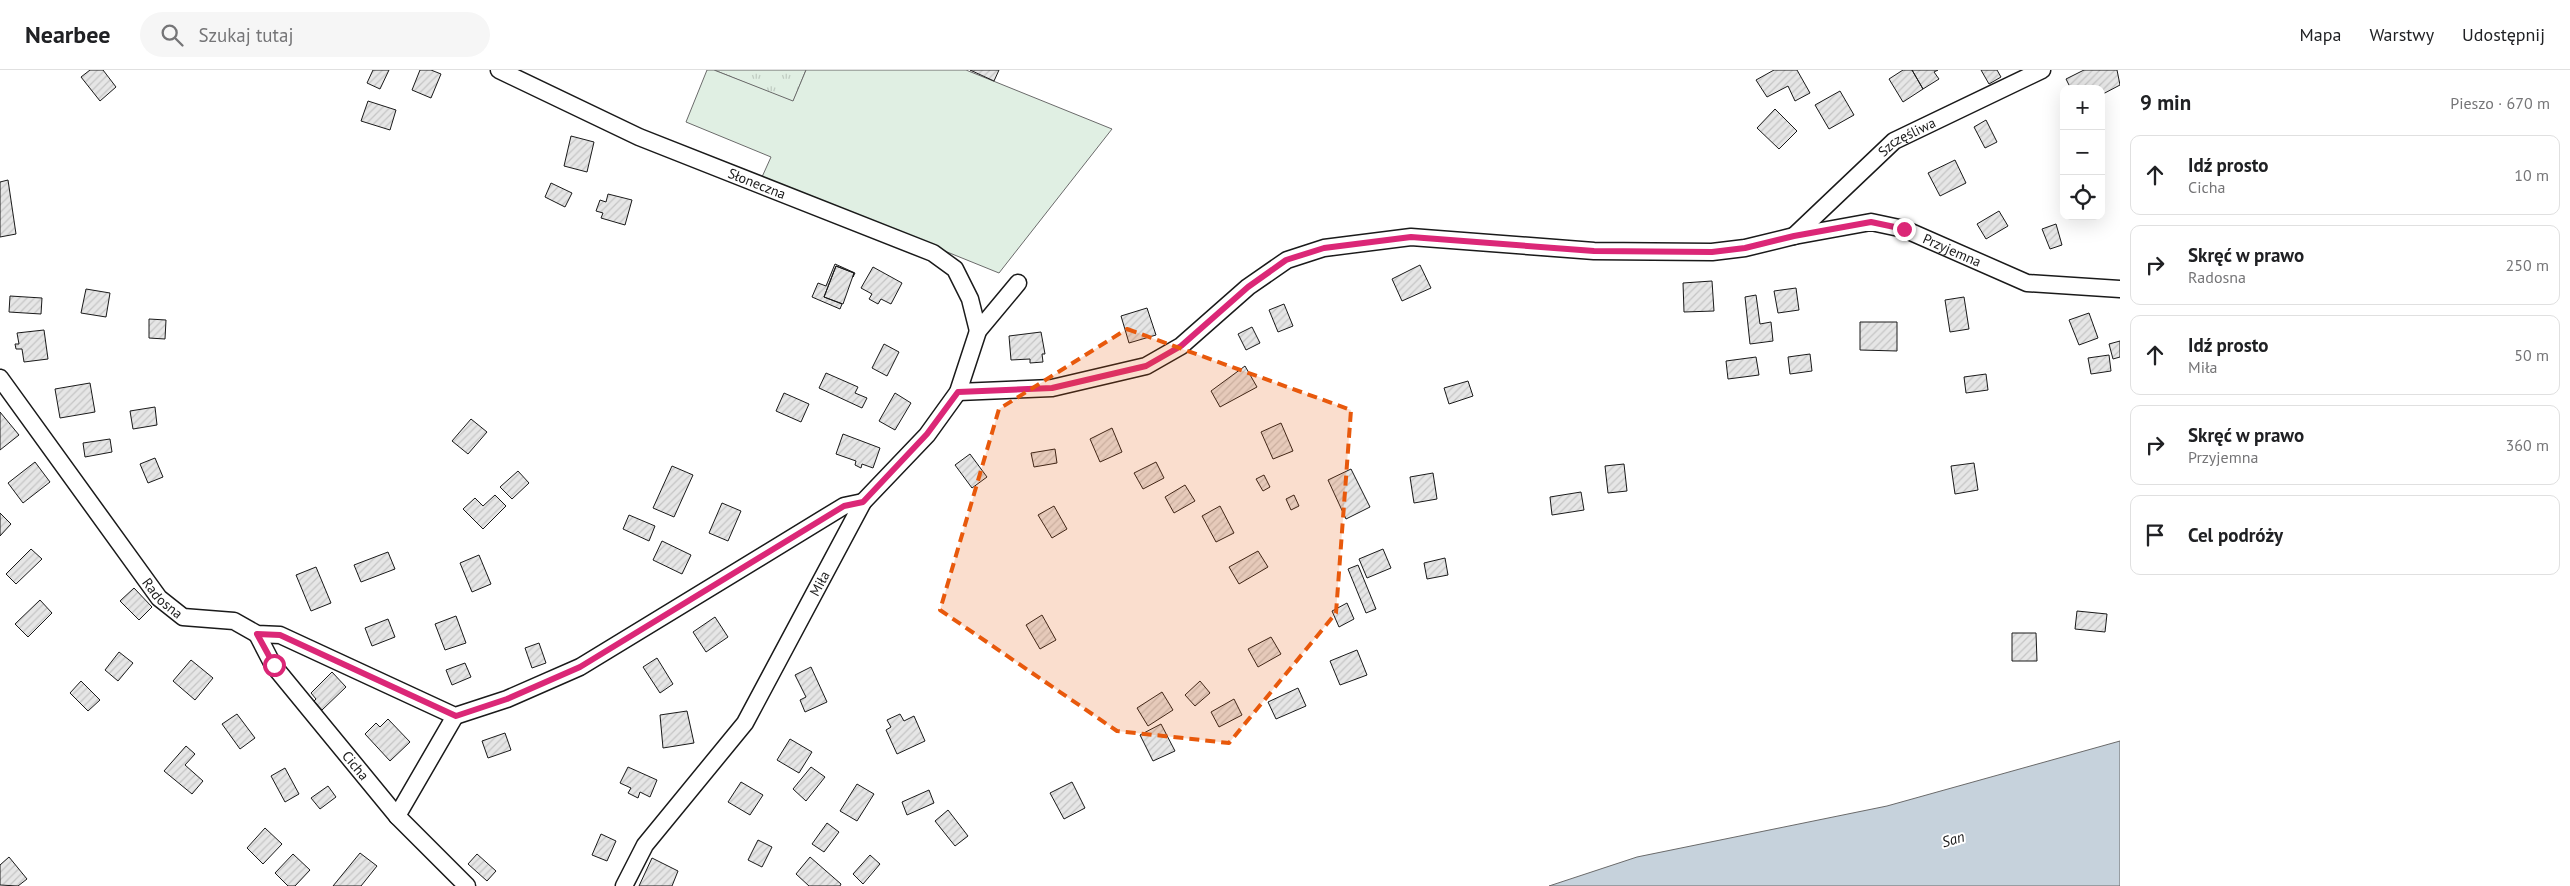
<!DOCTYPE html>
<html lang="pl">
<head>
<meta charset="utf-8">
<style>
  body { margin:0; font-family:"PT Sans",sans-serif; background:#f6f6f6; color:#202124 }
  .controls { position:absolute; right:15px; top:15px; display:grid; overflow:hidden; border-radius:10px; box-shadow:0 5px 20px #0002 }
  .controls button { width:45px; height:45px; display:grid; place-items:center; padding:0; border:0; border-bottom:1px solid #e0e0e0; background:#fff; color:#202124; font:25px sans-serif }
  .stop { position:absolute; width:15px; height:15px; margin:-11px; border:4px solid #db2777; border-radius:50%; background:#fff }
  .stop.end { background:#db2777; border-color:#fff; box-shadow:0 1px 5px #0008 }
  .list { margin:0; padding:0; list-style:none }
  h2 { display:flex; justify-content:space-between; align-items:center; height:65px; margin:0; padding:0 20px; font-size:21px }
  h2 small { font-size:16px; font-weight:400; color:#757577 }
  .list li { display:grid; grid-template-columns:32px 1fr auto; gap:15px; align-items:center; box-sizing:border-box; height:80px; margin:0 10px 10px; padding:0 10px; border:1px solid #e0e0e0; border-radius:10px }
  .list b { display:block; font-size:19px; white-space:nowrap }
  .list p { margin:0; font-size:16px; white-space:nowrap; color:#757577 }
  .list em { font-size:16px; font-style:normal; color:#757577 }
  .icon { flex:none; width:28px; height:28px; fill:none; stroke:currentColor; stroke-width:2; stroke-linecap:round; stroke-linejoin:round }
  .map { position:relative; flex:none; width:2120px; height:816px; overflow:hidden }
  header { display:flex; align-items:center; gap:30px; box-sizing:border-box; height:70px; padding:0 25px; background:#fff; border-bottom:1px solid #e0e0e0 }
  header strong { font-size:24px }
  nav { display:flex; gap:28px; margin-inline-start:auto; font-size:18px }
  .search { width:350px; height:45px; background:#f6f6f6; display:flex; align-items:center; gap:12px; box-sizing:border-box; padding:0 18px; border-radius:28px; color:#757577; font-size:19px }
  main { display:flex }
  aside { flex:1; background:#fff }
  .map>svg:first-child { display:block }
</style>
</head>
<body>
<header>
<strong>Nearbee</strong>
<div class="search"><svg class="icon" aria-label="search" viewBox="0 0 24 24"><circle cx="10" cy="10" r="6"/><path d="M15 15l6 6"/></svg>Szukaj tutaj</div>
<nav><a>Mapa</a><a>Warstwy</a><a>Udostępnij</a></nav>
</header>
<main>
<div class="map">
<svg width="2120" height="816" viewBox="0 0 2120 816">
  <defs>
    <pattern id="park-tufts" width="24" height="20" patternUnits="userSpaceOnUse" patternTransform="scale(1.25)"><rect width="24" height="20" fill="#e0efe3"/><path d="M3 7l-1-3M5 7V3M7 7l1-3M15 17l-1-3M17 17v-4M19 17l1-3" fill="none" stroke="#c0ccc2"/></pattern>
    <pattern id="building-hatch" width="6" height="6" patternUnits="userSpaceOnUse" patternTransform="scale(1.25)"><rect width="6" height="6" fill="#e6e6e6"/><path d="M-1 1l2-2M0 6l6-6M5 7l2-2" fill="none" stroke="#c5c5c5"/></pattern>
  </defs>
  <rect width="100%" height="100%" fill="#fff"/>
  <path fill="url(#park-tufts)" stroke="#6a6a6a" d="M714 0H806L793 32Z"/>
  <path fill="#e0efe3" stroke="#6a6a6a" d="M707 0H714L793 31 806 0H966L1112 59 999 203 762 107 771 87 686 52Z"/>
  <path fill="#c6d2dc" stroke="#6a6a6a" d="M2120 671V816H1549L1637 787 1887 736Z"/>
  <path fill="url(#building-hatch)" stroke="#1a1a1a" d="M90 0H103L116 17 100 31 81 7Z
    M373 0H389L380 19 367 13Z
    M420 0H431L441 4 431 28 412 20Z
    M970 0H999L994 11Z
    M1774 0H1797L1810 23 1795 31 1788 16 1767 27 1756 10Z
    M1903 0H1912L1923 19 1903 32 1889 9Z
    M1912 0H1938L1934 2 1939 9 1923 19Z
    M1981 0H1997L2001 7 1989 14Z
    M2084 0H2117L2120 15 2101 25V19H2071L2066 9Z
    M1840 21 1854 45 1829 59 1815 35Z
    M368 31 396 40 390 60 361 51Z
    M1775 39 1797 61 1779 79 1757 58Z
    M1986 50 1997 72 1985 78 1974 57Z
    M571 66 594 72 587 102 564 96Z
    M1955 90 1966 113 1940 126 1928 103Z
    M8 110 16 164 0 167V112Z
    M551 113 572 123 565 137 545 127Z
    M608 124 632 130 625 155 601 148 603 143 596 141 600 130 606 132Z
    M1999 141 2008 156 1986 169 1977 154Z
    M2056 154 2062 175 2050 179 2042 159Z
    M835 194 855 203 853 207 854 203 836 196 824 227 842 234 840 239 812 227 818 213 826 216Z
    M1420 195 1431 218 1402 231 1392 209Z
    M836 196 854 203 843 234 824 227Z
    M873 197 902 213 891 234 881 229 878 234 869 229 872 224 861 218Z
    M1712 211 1714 241 1684 242 1683 213Z
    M1796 218 1799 240 1778 243 1774 221Z
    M86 219 110 223 106 247 81 243Z
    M1756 225 1760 254 1771 252 1773 271 1750 274 1745 227Z
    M10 226 42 228 41 244 9 242Z
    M1964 227 1969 259 1950 262 1945 230Z
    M1284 234 1293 256 1278 262 1269 240Z
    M1147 238 1156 265 1129 273 1121 246Z
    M2089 243 2098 268 2079 275 2069 250Z
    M149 249 166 250 165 269 149 268Z
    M1860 252H1897V281L1860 280Z
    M1252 257 1260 273 1246 280 1238 264Z
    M44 260 48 289 24 292 22 279H16L15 274H19L17 263Z
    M1041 262 1045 284H1042L1043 292 1030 293V289L1011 290 1009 266Z
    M2120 271V287L2113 289 2109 274Z
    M884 274 899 282 887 306 872 298Z
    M1810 284 1812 301 1790 304 1788 287Z
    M2109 285 2111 301 2091 304 2088 288Z
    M1756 287 1759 305 1728 309 1726 291Z
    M1245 296 1257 317 1220 337 1211 321Z
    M826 303 858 317 855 323 867 328 862 338 819 318Z
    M1986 304 1988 320 1966 323 1964 307Z
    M1468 311 1473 326 1449 334 1444 318Z
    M90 313 95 342 60 348 55 319Z
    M784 323 809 334 801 352 776 341Z
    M895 323 911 333 895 360 879 351Z
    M155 337 157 355 133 359 130 341Z
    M0 342 19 365 0 380Z
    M471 349 487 362 468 384 452 371Z
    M1281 353 1293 381 1273 389 1261 362Z
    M1112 358 1122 382 1100 392 1090 369Z
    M843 364 880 378 873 398 862 394 861 398 855 395 856 391 836 384Z
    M110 369 112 382 85 387 83 373Z
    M1055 379 1057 393 1034 397 1031 383Z
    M970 384 987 407 972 418 955 395Z
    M155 388 163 407 148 413 140 394Z
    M35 392 50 412 23 433 8 413Z
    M1156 392 1164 408 1143 419 1134 403Z
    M1974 393 1978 420 1955 424 1951 396Z
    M1624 394 1627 421 1608 423 1605 396Z
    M672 396 693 405 674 447 653 438Z
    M1351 399 1370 437 1346 449 1328 410Z
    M518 401 529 413 512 429 500 417Z
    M1433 403 1437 429 1414 433 1410 407Z
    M1264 405 1270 417 1263 421 1256 409Z
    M1185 415 1195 431 1174 443 1165 427Z
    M1581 422 1584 440 1552 445 1550 427Z
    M495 425 506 436 483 459 463 439 475 428 483 436Z
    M1294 425 1299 436 1291 440 1286 429Z
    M722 433 741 441 728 471 709 463Z
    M1054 436 1067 459 1052 468 1038 445Z
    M1220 436 1234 463 1216 472 1202 446Z
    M0 443 11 454 0 466Z
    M629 445 655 456 649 471 623 459Z
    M662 471 691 485 682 504 653 490Z
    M31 479 42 489 16 514 6 504Z
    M1383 479 1391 498 1367 508 1359 489Z
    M1258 481 1268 497 1239 514 1229 497Z
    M388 482 395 499 361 512 354 495Z
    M479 485 491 514 472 522 460 493Z
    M1445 488 1448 505 1427 509 1424 493Z
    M1358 495 1376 539 1366 543 1348 499Z
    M316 497 331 533 311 541 296 505Z
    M134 518 152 537 139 550 120 531Z
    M40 530 52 543 28 567 15 554Z
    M1347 533 1354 549 1339 557 1332 541Z
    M2077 541 2107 544 2105 562 2075 559Z
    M1042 545 1056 570 1040 579 1026 555Z
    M456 546 466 573 445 580 435 554Z
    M715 547 728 567 706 582 693 562Z
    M388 549 395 567 372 576 365 558Z
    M2012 563H2036L2037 591H2012Z
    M1271 567 1281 584 1258 597 1248 579Z
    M539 573 546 593 532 598 525 578Z
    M1357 580 1367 605 1340 615 1330 591Z
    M119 582 133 593 118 611 105 600Z
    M657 588 673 614 660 623 643 597Z
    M191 590 213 608 195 630 173 611Z
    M465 593 471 607 452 615 446 600Z
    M811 597 827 632 805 642 800 630 806 627 795 605Z
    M332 602 346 617 322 640 314 631 316 629 311 623Z
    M81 611 100 630 88 641 70 623Z
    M1200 611 1210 623 1195 636 1185 625Z
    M1298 618 1306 636 1276 649 1268 632Z
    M1162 622 1173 640 1148 656 1137 638Z
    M1234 629 1242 645 1219 657 1211 642Z
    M687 641 694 673 663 678 660 645Z
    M237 644 255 668 240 679 222 654Z
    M900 644 904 651 914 646 925 671 897 684 886 660 891 657 887 650Z
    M388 649 410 672 390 691 365 664 376 653 380 657Z
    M1161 654 1175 681 1153 691 1140 665Z
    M505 663 511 680 488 688 482 671Z
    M790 669 812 682 799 703 777 690Z
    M186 676 195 684 185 695 203 711 192 724 164 701Z
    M628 697 657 710 650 727 640 722 638 728 628 723 631 718 620 713Z
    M811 697 825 707 806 731 793 719Z
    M285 698 299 724 285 732 271 706Z
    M741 712 763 725 750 745 728 732Z
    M1072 712 1085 738 1064 749 1050 723Z
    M857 714 874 724 857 751 840 741Z
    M328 716 336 727 320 739 311 728Z
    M929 720 934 733 907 745 902 732Z
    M948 740 968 766 955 776 935 751Z
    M827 753 839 762 824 782 812 774Z
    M265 758 282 774 263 794 247 778Z
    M601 764 616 771 607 791 592 785Z
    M758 770 772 777 762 797 748 790Z
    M360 783 377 796 361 816H333Z
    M293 784 310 800 295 816H288L275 803Z
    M477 784 496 801 487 811 468 794Z
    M870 785 880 794 863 814 853 804Z
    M9 787 27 809 18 816 0 815V795Z
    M810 787 841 814 840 816H809L796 804Z
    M652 788 678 801 672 816H639Z"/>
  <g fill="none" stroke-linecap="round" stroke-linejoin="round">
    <g stroke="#1a1a1a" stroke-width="19">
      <g id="minor">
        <path id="s1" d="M499 0 639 67 933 183 955 199 970 229 978 261"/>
        <path id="s2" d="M1794 166 1894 71 2042 0"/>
        <path id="s3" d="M0 308 159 528 183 547 234 551 257 564 280 565 455 646 507 629 580 597 844 436 863 432"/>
        <path id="s4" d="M958 322 1052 318 1146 296 1181 276 1248 217 1287 190 1324 178 1411 167 1594 181 1712 182 1745 178 1794 166 1871 152 1904 159 2027 213 2120 219"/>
        <path id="s5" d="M257 564 273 595 397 746 467 816"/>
        <path d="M397 746 455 646"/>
        <path id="s6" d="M624 816 645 775 745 653 863 432 927 365 958 322 978 261 1018 213"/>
      </g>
    </g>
    <use href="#minor" stroke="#fff" stroke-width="16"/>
  </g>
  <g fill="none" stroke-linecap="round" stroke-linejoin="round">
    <path stroke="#db2777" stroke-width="6" d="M274 595 257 564 280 565 456 646 507 629 580 597 844 436 863 432 927 364 958 322 1052 318 1146 296 1181 276 1248 217 1286 190 1324 178 1411 167 1594 181 1712 182 1745 178 1794 166 1871 152 1904 159"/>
  </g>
  <path fill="#e8590c" fill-opacity="0.2" stroke="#e8590c" stroke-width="4" stroke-dasharray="10 6" stroke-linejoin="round" d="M1127 259 1351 340 1336 543 1229 673 1117 661 940 540 999 339Z"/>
  <g text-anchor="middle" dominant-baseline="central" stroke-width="4" stroke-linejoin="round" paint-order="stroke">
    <g font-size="14" fill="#1a1a1a" stroke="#fff">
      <text stroke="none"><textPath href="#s2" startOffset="151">Szczęśliwa</textPath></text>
      <text stroke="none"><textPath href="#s1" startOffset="282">Słoneczna</textPath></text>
      <text stroke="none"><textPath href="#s4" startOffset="1044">Przyjemna</textPath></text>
      <text stroke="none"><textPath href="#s6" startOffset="362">Miła</textPath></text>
      <text stroke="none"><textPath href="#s3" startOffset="274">Radosna</textPath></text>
      <text stroke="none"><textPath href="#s5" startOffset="165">Cicha</textPath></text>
    </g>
    <g font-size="15" font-style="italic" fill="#1a1a1a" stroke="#fff">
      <text transform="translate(1953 769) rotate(-16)">San</text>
    </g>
  </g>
</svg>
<div class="controls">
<button>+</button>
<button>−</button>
<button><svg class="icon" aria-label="locate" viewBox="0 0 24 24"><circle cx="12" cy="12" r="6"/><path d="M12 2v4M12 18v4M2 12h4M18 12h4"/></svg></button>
</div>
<div class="stop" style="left:274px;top:595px"></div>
<div class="stop end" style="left:1904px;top:159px"></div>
</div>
<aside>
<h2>9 min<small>Pieszo · 670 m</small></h2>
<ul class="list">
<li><svg class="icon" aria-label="ahead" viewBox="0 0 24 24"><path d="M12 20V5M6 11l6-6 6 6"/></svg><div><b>Idź prosto</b><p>Cicha</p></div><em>10 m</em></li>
<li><svg class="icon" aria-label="right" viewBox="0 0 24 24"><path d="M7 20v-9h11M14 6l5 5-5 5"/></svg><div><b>Skręć w prawo</b><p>Radosna</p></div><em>250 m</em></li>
<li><svg class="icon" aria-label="ahead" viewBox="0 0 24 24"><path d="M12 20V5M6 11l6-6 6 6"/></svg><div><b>Idź prosto</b><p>Miła</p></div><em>50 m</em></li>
<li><svg class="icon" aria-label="right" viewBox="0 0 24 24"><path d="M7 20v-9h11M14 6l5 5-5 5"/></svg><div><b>Skręć w prawo</b><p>Przyjemna</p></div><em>360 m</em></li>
<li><svg class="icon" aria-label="arrive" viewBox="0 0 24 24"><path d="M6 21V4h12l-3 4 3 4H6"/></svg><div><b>Cel podróży</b></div></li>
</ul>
</aside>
</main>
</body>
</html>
